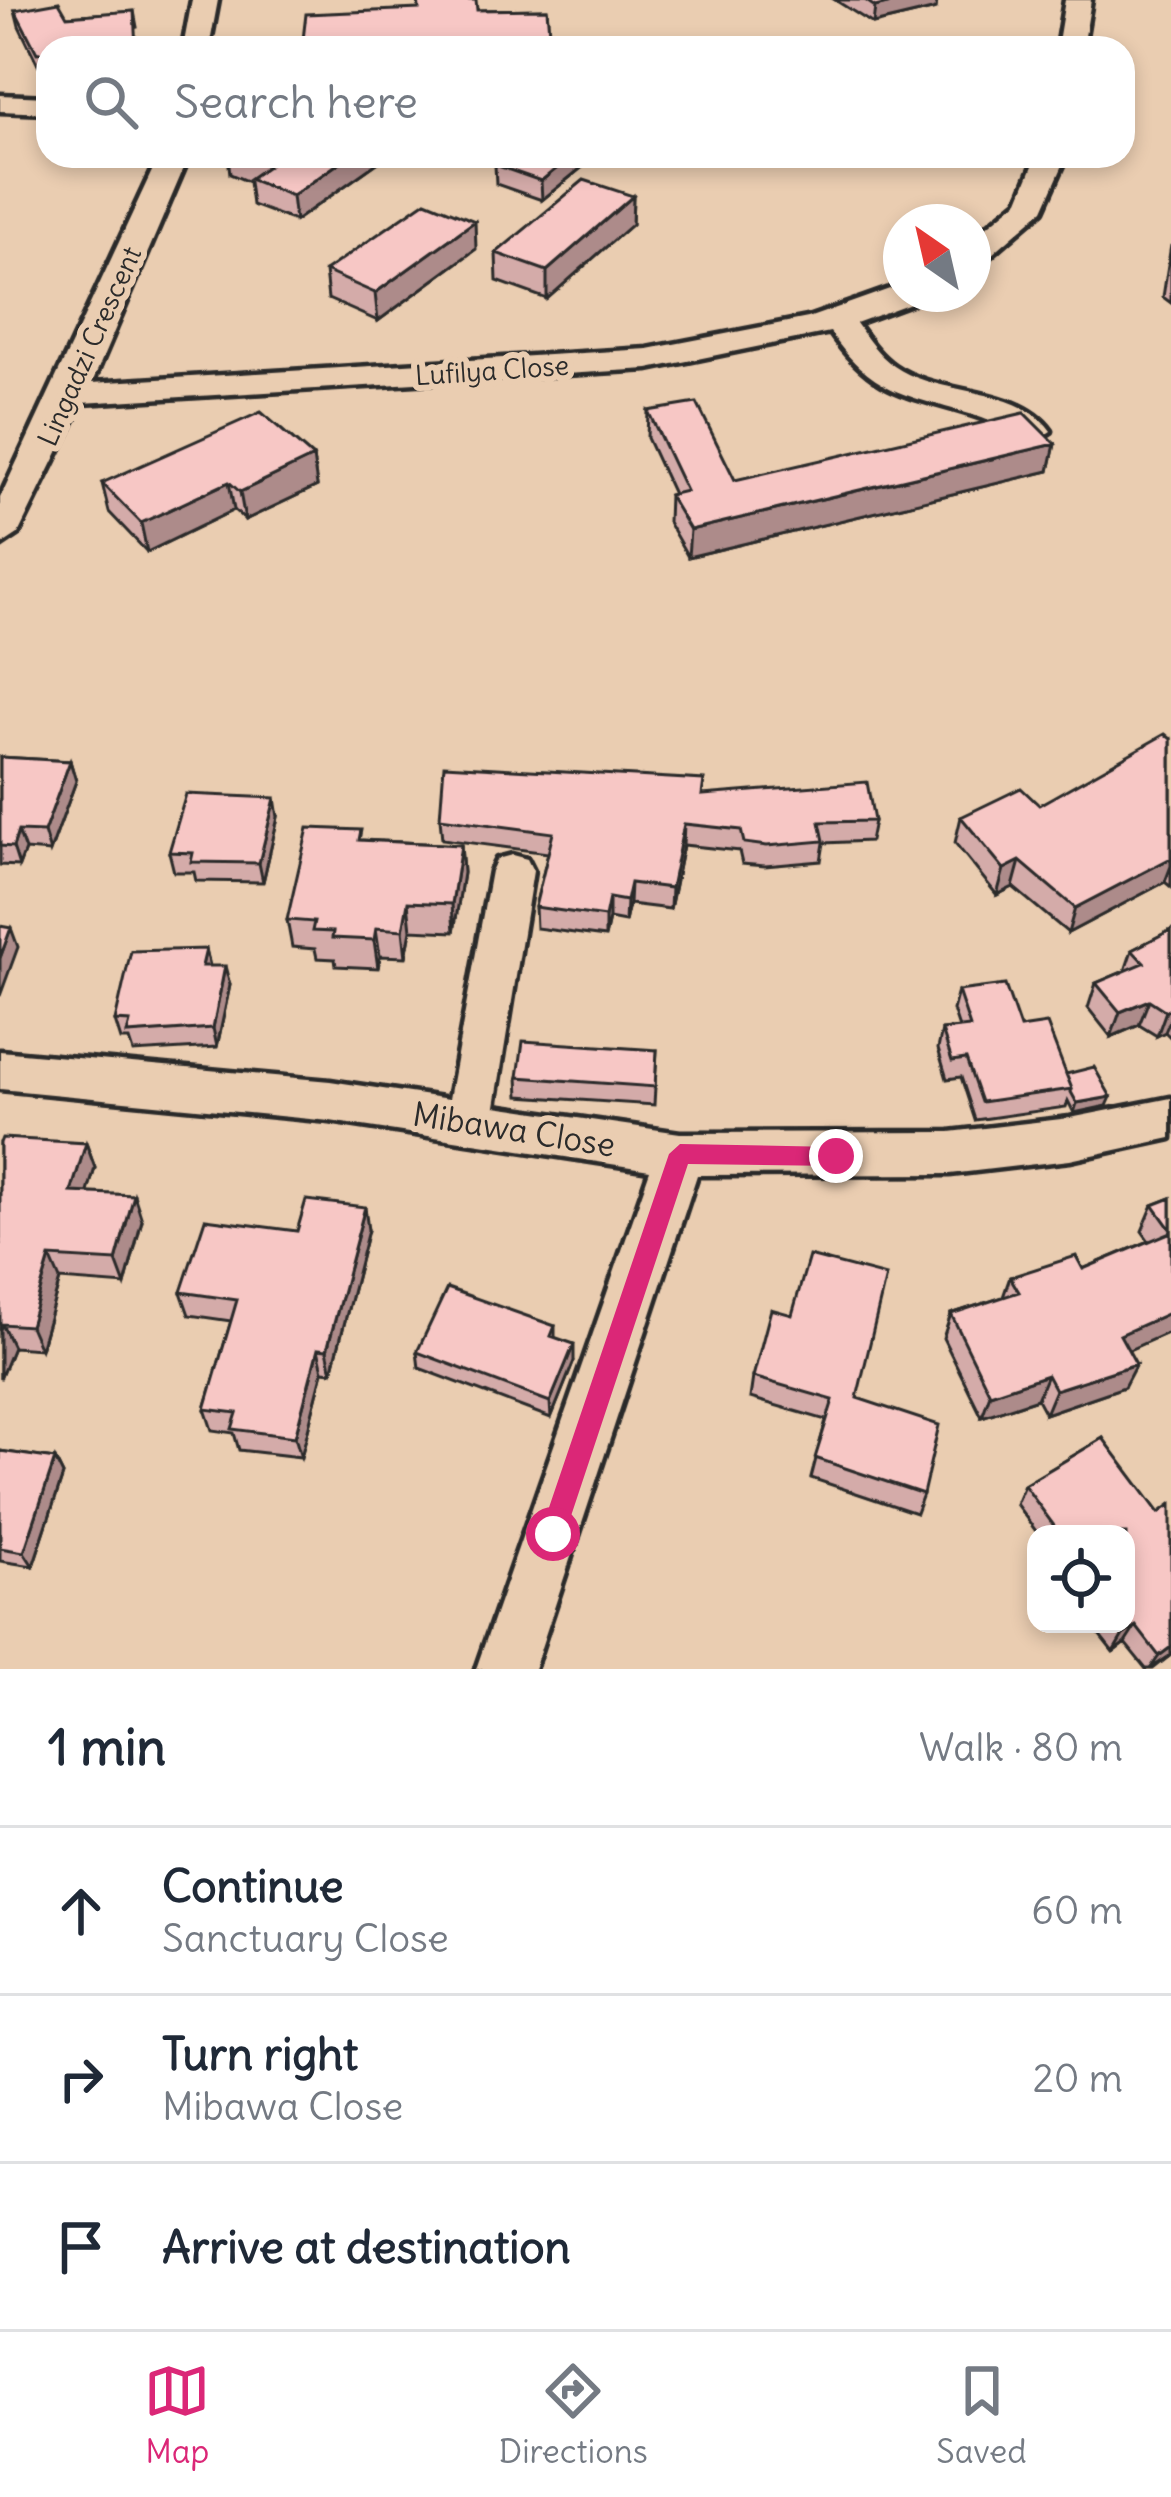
<!DOCTYPE html>
<html lang="en">
<head>
<meta charset="utf-8">
<style>
  body { margin:0; font-family:Delius,sans-serif; background:#f2f2f3; color:#1f2937 }
  .controls { position:absolute; right:36px; bottom:36px; display:grid; overflow:hidden; border-radius:24px; box-shadow:0 6px 18px #0003 }
  .controls button { width:108px; height:108px; display:grid; place-items:center; padding:0; border:0; border-bottom:3px solid #e0e1e3; background:#fff; color:#1f2937; font:60px sans-serif }
  .compass { position:absolute; left:883px; top:204px; width:108px; height:108px; border-radius:50%; background:#fff; box-shadow:0 6px 18px #0003; rotate:326deg }
  .stop { position:absolute; width:36px; height:36px; margin:-27px; border:9px solid #db2777; border-radius:50%; background:#fff }
  .stop.end { background:#db2777; border-color:#fff; box-shadow:0 3px 12px #0008 }
  .list { margin:0; padding:0; list-style:none }
  h2 { display:flex; justify-content:space-between; align-items:center; height:156px; margin:0; padding:0 48px; font-size:51px }
  h2 small { font-size:39px; font-weight:400; color:#747a83 }
  .list li { display:grid; grid-template-columns:78px 1fr auto; gap:36px; align-items:center; box-sizing:border-box; height:168px; padding:0 48px; border-top:3px solid #e0e1e3 }
  .list b { display:block; font-size:45px; white-space:nowrap }
  .list p { margin:0; font-size:39px; white-space:nowrap; color:#747a83 }
  .list em { font-size:39px; font-style:normal; color:#747a83 }
  .icon { flex:none; width:66px; height:66px; fill:none; stroke:currentColor; stroke-width:2; stroke-linecap:round; stroke-linejoin:round }
  .map { position:relative; flex:none; width:1171px; height:1669px; overflow:hidden }
  .search { position:absolute; background:#fff; box-shadow:0 6px 18px #0003; left:36px; right:36px; top:36px; height:132px; display:flex; align-items:center; gap:30px; box-sizing:border-box; padding:0 42px; border-radius:36px; color:#747a83; font-size:45px }
  .sheet { height:660px; background:#fff }
  nav { display:flex; justify-content:space-around; align-items:center; box-sizing:border-box; height:168px; border-top:3px solid #e0e1e3; background:#fff; font-size:33px; color:#747a83 }
  nav a { display:grid; justify-items:center; gap:6px }
  nav .on { color:#db2777 }
  .map>svg:first-child { display:block }
</style>
</head>
<body>
<div class="map">
<svg width="1171" height="1669" viewBox="0 0 1171 1669">
  <rect width="100%" height="100%" fill="#eacdb1"/>
  <filter id="ink" filterUnits="userSpaceOnUse"><feTurbulence type="fractalNoise" baseFrequency=".00833" numOctaves="2"/><feDisplacementMap in="SourceGraphic" scale="24" xChannelSelector="R" yChannelSelector="G"/><feConvolveMatrix kernelMatrix="1 2 1 2 8 2 1 2 1" color-interpolation-filters="sRGB"/></filter>
  <g filter="url(#ink)">
    <g fill="none" stroke-linecap="round" stroke-linejoin="round">
      <g stroke="#2b2b2b" stroke-width="9">
        <path id="minor" d="M192 0H218L209 48H183Z
          M1065 0H1091L1083 48H1057Z
          M0 95 48 97V113L0 111Z
          M159 156H189L92 383 648 349 808 318 901 285V294H921L916 301 856 323C867 338 878 355 894 366 938 397 1019 385 1051 431L1034 442C1015 437 1000 424 982 418 911 394 876 399 830 332L648 369 82 403 18 534 0 546V498Z
          M1037 156H1067L1043 210 984 261 973 263V238L1019 200Z
          M512 855 527 859 533 871 495 1106 680 1133 950 1132 1070 1118 1171 1098V1138L1070 1160 950 1174 697 1175 534 1669H476L650 1170 330 1121 0 1089V1051L330 1081 449 1099 491 871 497 859Z"/>
      </g>
      <use href="#minor" fill="#eacdb1" fill-rule="evenodd"/>
    </g>
    <path fill="#d4aba9" stroke="#2b2b2b" stroke-width="3" d="M835 0H937L936 9 873 24Z
      M547 9 550 48H302L477 10Z
      M15 10 67 16 134 11 137 27 48 48V86L46 69H40L19 26Z
      M228 156H387L295 221 252 205 249 182 230 174Z
      M596 156 542 200 496 184 495 165Z
      M633 196 632 224 547 299 497 281 496 253Z
      M1171 245V303L1163 297Z
      M476 249 378 321 328 299 325 271Z
      M648 411 735 480 1055 444 1049 471 688 557 668 522 669 495 673 494 647 438Z
      M313 457 317 486 245 520 234 510 147 552 109 512 102 483Z
      M1171 739V887L1165 882 1068 933 1013 887 997 895 955 843 961 817 1039 805Z
      M0 757 70 761 76 781 50 852 25 850 19 866 0 865Z
      M703 795 874 821 870 841 824 843 821 861 765 866 742 864 739 851 683 845 670 909 629 904 625 922 609 919 605 937 536 928 535 907 548 853 442 839 440 818Z
      M278 817 263 882 196 881 194 872H174L169 852Z
      M362 840 461 845 463 873 454 932 411 930 406 957 380 956 378 968 336 966 335 959 317 958 315 949 292 947 287 920Z
      M1171 930V1038L1165 1032 1157 1036 1139 1025 1111 1037 1088 1008 1096 983 1125 971 1132 950Z
      M206 949 210 966 230 985 217 1047 133 1052 129 1040H121L115 1021Z
      M958 991 1020 1028 1066 1074 1107 1106 1074 1113 1068 1101 1066 1107 975 1120 961 1077 947 1079 938 1049 942 1030 959 1028 953 1010Z
      M657 1050 654 1105 519 1096 518 1077Z
      M0 1143H86L95 1168 87 1193 142 1220 125 1285 60 1280 40 1349 13 1347 0 1379Z
      M1171 1198V1331L1128 1350 1124 1387 1045 1414 1037 1399 982 1417 943 1338 951 1314 1003 1297 1010 1277 1083 1269 1149 1241 1142 1231 1153 1205Z
      M368 1230 332 1372 323 1371 301 1457 239 1450 234 1433 212 1430 205 1409 231 1321 189 1315 181 1292 297 1231Z
      M555 1326V1338L574 1361 551 1418 419 1368 417 1352Z
      M753 1377 857 1398 923 1494 916 1513 811 1478 826 1420 750 1398Z
      M1103 1438 1171 1655 1153 1669H1146L1125 1643 1113 1652 1091 1624H1126V1534H1038L1016 1504 1024 1485Z
      M0 1451 55 1459 63 1475 33 1566 0 1561Z"/>
    <path fill="#ad8b8a" stroke="#2b2b2b" stroke-width="3" d="M903 0H937L936 9 873 24 875 7Z
      M349 156H387L295 221 292 196Z
      M572 156H596L542 200 541 181Z
      M633 196 632 224 547 299V271Z
      M475 221 476 249 378 321 375 293Z
      M1055 444 1049 471 688 557 690 530Z
      M313 457 317 486 245 520 240 492Z
      M229 482 234 510 147 552 141 523Z
      M70 761 76 781 50 852 44 832Z
      M275 798 278 817 263 882 259 863Z
      M684 824 683 845 670 909 671 888Z
      M18 831 25 850 19 866 13 847Z
      M461 845 463 873 454 932 452 904Z
      M1171 858V866L1165 882 1068 933 1075 908Z
      M1020 861 1013 887 997 895 1004 869Z
      M630 883 629 904 625 922 626 901Z
      M609 898V919L605 937V917Z
      M408 902 411 930 406 957 403 930Z
      M11 928 18 947 0 996V958Z
      M376 928 380 956 378 968 374 940Z
      M206 949 210 968 202 966Z
      M225 966 230 985 217 1047 213 1028Z
      M1149 1000 1139 1025 1111 1037 1120 1012Z
      M1171 1009V1018L1165 1032 1157 1036 1166 1011Z
      M1111 1097 1107 1106 1074 1113 1077 1103Z
      M86 1143 95 1168 81 1216 71 1192Z
      M134 1195 142 1220 125 1285 116 1261Z
      M365 1207 368 1230 332 1372 327 1350Z
      M50 1257 60 1280 40 1349 30 1326Z
      M1171 1312V1331L1109 1359 1120 1335Z
      M2 1324 13 1347 0 1379V1329Z
      M574 1344V1361L551 1418 550 1402Z
      M318 1349 323 1371 301 1457 295 1437Z
      M1136 1364 1124 1387 1045 1414 1055 1390Z
      M1047 1375 1037 1399 982 1417 990 1394Z
      M55 1459 63 1475 33 1566 24 1552Z
      M1136 1626 1125 1643 1113 1652 1123 1635Z
      M1171 1647V1655L1150 1669 1159 1656Z"/>
    <path fill="#f7c7c5" stroke="#2b2b2b" stroke-width="3" d="M418 0H476L477 10 547 9 550 44 482 46V48H302L306 14 419 9Z
      M865 0H903L875 7Z
      M59 2 67 16 134 11 136 48H48V76L46 77 47 52 37 53 15 10Z
      M244 156H349L292 196 249 179 269 165Z
      M507 156H572L541 181 495 165Z
      M584 180 633 196 547 271 496 253Z
      M426 201 475 221 375 293 325 271Z
      M697 403 735 480 1024 413 1055 444 690 530 669 495 686 491 648 411Z
      M261 412 313 457 240 492 229 482 141 523 102 483Z
      M1165 734 1171 739V858L1075 908 1020 861 1004 869 961 817 1021 788 1039 805Z
      M0 757 70 761 44 832 18 831 13 847 0 846Z
      M444 765 704 780 702 795 867 782 874 821 820 822 824 841 767 846 744 843 741 830 684 824 671 888 630 883 626 901 609 898 605 917 535 907 553 833 440 818Z
      M186 794 275 798 259 863 191 862 193 853 169 852Z
      M308 828 361 830 359 840 461 845 452 904 408 902 403 930 376 928 374 940 332 938 333 932 312 931 314 922 287 920Z
      M0 926 11 928 0 958Z
      M1171 930V1009L1166 1011 1149 1000 1120 1012 1096 983 1144 963 1132 950Z
      M206 949 202 966H225L213 1028 127 1034 130 1022 115 1021 131 951Z
      M1005 985 1020 1028 1047 1024 1072 1089 981 1102 966 1059 952 1061 942 1030 970 1027 958 991Z
      M523 1041 657 1050 655 1087 518 1077Z
      M1094 1067 1111 1097 1077 1103 1071 1092 1072 1089 1066 1074Z
      M2 1138 86 1143 71 1192 134 1195 116 1261 50 1257 30 1326 2 1324 0 1329V1143Z
      M1171 1198V1230L1153 1205Z
      M306 1200 365 1207 327 1350 318 1349 295 1437 232 1429 237 1413 205 1409 237 1300 181 1292 205 1219 297 1231Z
      M1171 1232V1312L1120 1335 1136 1364 1055 1390 1047 1375 990 1394 951 1314 1019 1292 1010 1277 1076 1256 1083 1269Z
      M809 1256 886 1276 857 1398 939 1425 923 1494 815 1458 833 1400 753 1377 771 1309 792 1315Z
      M447 1288 555 1326 551 1336 574 1344 550 1402 417 1352Z
      M1103 1438 1159 1513 1171 1504V1647L1159 1656 1136 1626 1123 1635 1114 1624H1126V1577L1128 1576H1126V1534H1060L1024 1485Z
      M0 1451 55 1459 24 1552 0 1548Z"/>
  </g>
  <path fill="#db2777" d="M680 1144 836 1147 847 1156 836 1166 688 1164 565 1534 553 1547 540 1534 669 1154Z"/>
  <g text-anchor="middle" dominant-baseline="central" stroke-width="12" stroke-linejoin="round" paint-order="stroke">
    <g font-size="27" fill="#2b2b2b" stroke="#eacdb1">
      <text transform="translate(89 346) rotate(-66)">Lingadzi Crescent</text>
      <text transform="translate(492 370) rotate(-4)">Lufilya Close</text>
    </g>
    <g font-size="33" fill="#2b2b2b" stroke="#eacdb1">
      <text transform="translate(514 1129) rotate(9)">Mibawa Close</text>
    </g>
  </g>
</svg>
<div class="controls">
<button><svg class="icon" aria-label="locate" viewBox="0 0 24 24"><circle cx="12" cy="12" r="6"/><path d="M12 2v4M12 18v4M2 12h4M18 12h4"/></svg></button>
</div>
<svg class="compass" viewBox="-18 -18 36 36"><path d="M0-13l5 13h-10z" fill="#e53935"/><path d="M0 13l5-13h-10z" fill="#747a83"/></svg>
<div class="stop" style="left:553px;top:1534px"></div>
<div class="stop end" style="left:836px;top:1156px"></div>
<div class="search"><svg class="icon" aria-label="search" viewBox="0 0 24 24"><circle cx="10" cy="10" r="6"/><path d="M15 15l6 6"/></svg>Search here</div>
</div>
<section class="sheet">
<h2>1 min<small>Walk · 80 m</small></h2>
<ul class="list">
<li><svg class="icon" aria-label="ahead" viewBox="0 0 24 24"><path d="M12 20V5M6 11l6-6 6 6"/></svg><div><b>Continue</b><p>Sanctuary Close</p></div><em>60 m</em></li>
<li><svg class="icon" aria-label="right" viewBox="0 0 24 24"><path d="M7 20v-9h11M14 6l5 5-5 5"/></svg><div><b>Turn right</b><p>Mibawa Close</p></div><em>20 m</em></li>
<li><svg class="icon" aria-label="arrive" viewBox="0 0 24 24"><path d="M6 21V4h12l-3 4 3 4H6"/></svg><div><b>Arrive at destination</b></div></li>
</ul>
</section>
<nav>
<a class="on"><svg class="icon" aria-label="map" viewBox="0 0 24 24"><path d="M3 6l6-2 6 2 6-2v14l-6 2-6-2-6 2zM9 4v14M15 6v14"/></svg>Map</a>
<a><svg class="icon" aria-label="directions" viewBox="0 0 24 24"><path d="M12 3l9 9-9 9-9-9zM9 14v-3h6M13 9l2 2-2 2"/></svg>Directions</a>
<a><svg class="icon" aria-label="saved" viewBox="0 0 24 24"><path d="M7 4h10v16l-5-4-5 4z"/></svg>Saved</a>
</nav>
</body>
</html>
